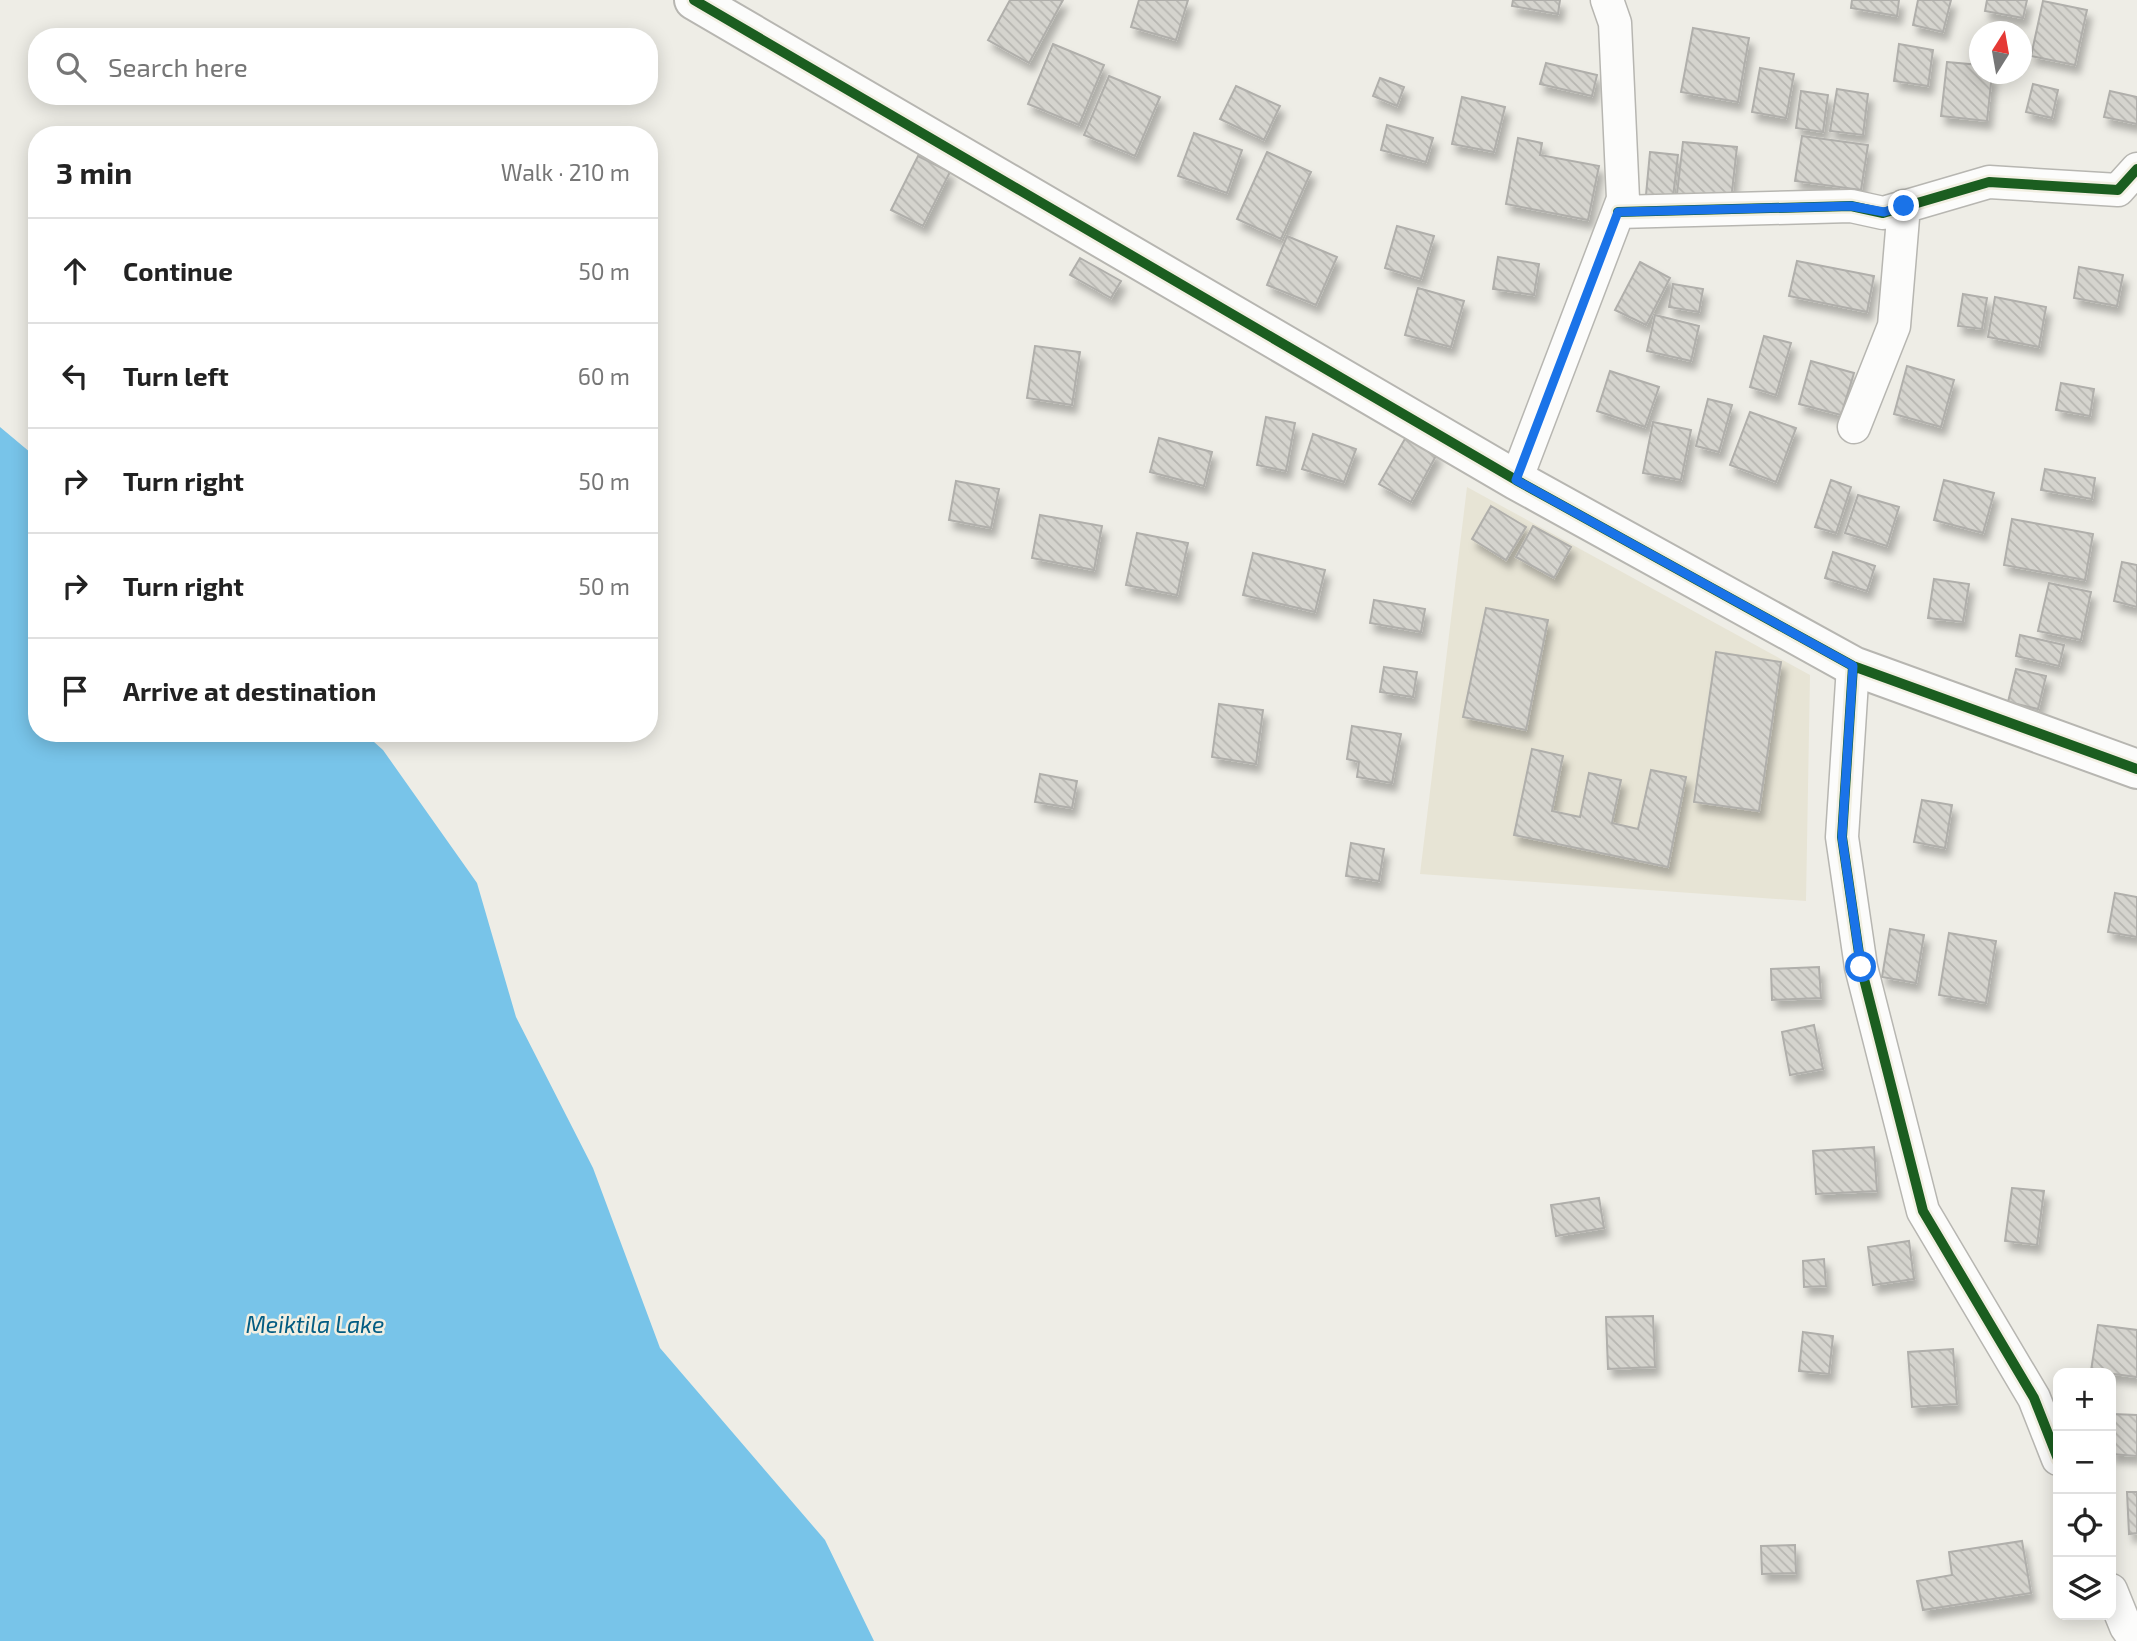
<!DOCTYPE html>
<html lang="en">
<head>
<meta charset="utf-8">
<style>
  body { margin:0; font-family:"Exo 2",sans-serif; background:#f6f6f6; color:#222 }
  .controls { position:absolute; right:21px; bottom:21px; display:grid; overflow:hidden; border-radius:14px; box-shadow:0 4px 18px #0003 }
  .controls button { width:63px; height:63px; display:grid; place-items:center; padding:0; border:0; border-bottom:2px solid #e0e0e0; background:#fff; color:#222; font:35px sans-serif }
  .compass { position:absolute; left:1969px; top:21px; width:63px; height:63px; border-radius:50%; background:#fff; box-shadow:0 4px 18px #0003; rotate:11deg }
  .stop { position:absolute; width:21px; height:21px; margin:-16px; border:5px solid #1a73e8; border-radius:50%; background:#fff }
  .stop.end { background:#1a73e8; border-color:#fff; box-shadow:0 2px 7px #0008 }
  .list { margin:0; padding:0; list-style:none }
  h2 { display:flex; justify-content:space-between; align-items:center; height:91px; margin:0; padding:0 28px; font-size:30px }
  h2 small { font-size:23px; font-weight:400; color:#767676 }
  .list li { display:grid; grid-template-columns:46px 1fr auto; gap:21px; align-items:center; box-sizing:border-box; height:105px; padding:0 28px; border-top:2px solid #e0e0e0 }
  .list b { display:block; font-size:26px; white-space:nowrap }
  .list em { font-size:23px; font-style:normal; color:#767676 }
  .icon { flex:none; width:38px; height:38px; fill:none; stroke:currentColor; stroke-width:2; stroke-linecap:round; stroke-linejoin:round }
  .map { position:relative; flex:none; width:2137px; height:1641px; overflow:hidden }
  .search { position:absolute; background:#fff; box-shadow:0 4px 18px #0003; left:28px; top:28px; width:630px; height:77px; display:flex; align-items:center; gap:18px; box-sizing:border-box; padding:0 24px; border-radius:28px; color:#767676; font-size:26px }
  .panel { position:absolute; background:#fff; box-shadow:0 4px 18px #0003; left:28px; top:126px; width:630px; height:616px; border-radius:28px }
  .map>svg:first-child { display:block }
</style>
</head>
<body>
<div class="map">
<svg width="2137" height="1641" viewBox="0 0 2137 1641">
  <defs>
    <pattern id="building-back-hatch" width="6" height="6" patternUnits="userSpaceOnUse" patternTransform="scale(1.75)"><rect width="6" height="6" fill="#d5d4ce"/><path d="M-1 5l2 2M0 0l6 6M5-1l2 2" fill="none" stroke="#b7b6b1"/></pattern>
    <filter id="shadow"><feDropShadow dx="4.5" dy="8" stdDeviation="3.5" flood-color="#0004"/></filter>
  </defs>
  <rect width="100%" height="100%" fill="#eeede6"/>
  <path fill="#e7e4d5" d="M1467 487 1810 675 1806 901 1420 874Z"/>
  <path fill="#78c4e9" d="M0 427 37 458V733H364L383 750 477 883 516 1017 593 1168 660 1348 825 1540 874 1641H0Z"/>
  <path fill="url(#building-back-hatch)" stroke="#b0afab" stroke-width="2" filter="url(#shadow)" d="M1010 0H1063L1029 63 988 40Z
    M1139 0H1188L1176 40 1131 27Z
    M1513 0H1560L1558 14 1512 6Z
    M1852 0H1899L1897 16 1851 8Z
    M1918 0H1951L1943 32 1913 25Z
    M1987 0H2027L2023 18 1985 11Z
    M2043 1 2087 10 2075 65 2031 56Z
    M1693 28 1749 38 1738 102 1681 92Z
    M1053 44 1104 65 1079 125 1028 104Z
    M1899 44 1933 50 1928 86 1894 81Z
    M1947 62 1980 65V74H1992L1987 121 1941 116Z
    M1546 63 1597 75 1592 96 1540 84Z
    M1760 68 1794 74 1786 118 1752 112Z
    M1109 76 1160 97 1135 156 1084 135Z
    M1380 78 1404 87 1397 106 1373 96Z
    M2033 84 2058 90 2052 118 2026 112Z
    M1236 86 1280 106 1264 140 1220 119Z
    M1837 89 1868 94 1863 135 1830 131Z
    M1801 91 1828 95 1823 132 1796 128Z
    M2110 91 2137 97V124L2104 117Z
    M1462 97 1505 107 1494 152 1452 144Z
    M1387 125 1433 138 1426 162 1381 150Z
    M1194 133 1242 150 1227 193 1178 176Z
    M1802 136 1868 145 1861 190 1795 181Z
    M1518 138 1542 143 1540 155 1599 166 1588 220 1506 204Z
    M1683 142 1737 147 1731 200 1677 194Z
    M1267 152 1311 172 1281 239 1237 219Z
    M1650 152 1678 155 1673 197 1646 195Z
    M918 156 950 172 923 226 891 210Z
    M1397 226 1434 236 1421 279 1385 268Z
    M1287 236 1337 257 1316 305 1267 285Z
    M1498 257 1539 264 1534 295 1493 289Z
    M1080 258 1121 281 1111 298 1070 275Z
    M1797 261 1874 276 1867 312 1789 296Z
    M1640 262 1670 278 1646 325 1615 310Z
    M2079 267 2123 275 2117 306 2074 298Z
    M1673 284 1703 289 1699 312 1669 307Z
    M1418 288 1464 301 1451 347 1405 335Z
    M1963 294 1987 298 1982 329 1958 326Z
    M1995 297 2046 307 2039 347 1988 337Z
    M1655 315 1699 326 1691 361 1647 351Z
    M1764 336 1791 343 1776 395 1750 387Z
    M1035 346 1080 352 1072 405 1027 398Z
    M1811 361 1854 373 1841 415 1799 404Z
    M1907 366 1954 380 1941 427 1894 414Z
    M1610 371 1659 387 1645 427 1597 411Z
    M2061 383 2094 389 2090 416 2056 410Z
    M1708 399 1732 405 1719 452 1696 446Z
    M1750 412 1796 428 1776 482 1730 465Z
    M1266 417 1295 423 1286 471 1257 465Z
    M1653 422 1691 430 1681 480 1643 473Z
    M1313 434 1356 449 1344 482 1302 469Z
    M1406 437 1437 454 1411 502 1379 484Z
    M1159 438 1212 452 1204 486 1150 472Z
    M2045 469 2095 478 2092 499 2041 490Z
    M1831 480 1851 487 1836 533 1815 527Z
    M1944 480 1994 493 1983 533 1934 520Z
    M956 481 999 489 991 528 949 520Z
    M1858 495 1899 507 1887 546 1845 533Z
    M1491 506 1526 527 1506 560 1472 539Z
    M1040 515 1102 526 1094 570 1032 558Z
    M2012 519 2093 534 2085 580 2004 565Z
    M1533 526 1571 547 1554 578 1516 557Z
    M1137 533 1188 543 1177 595 1126 585Z
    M1833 552 1875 566 1867 591 1825 578Z
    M1253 553 1325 570 1315 612 1243 595Z
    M2122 562 2137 565V607L2114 601Z
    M1934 579 1969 584 1963 622 1928 618Z
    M2049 583 2091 592 2081 640 2038 631Z
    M1374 600 1425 609 1421 632 1370 623Z
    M1486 608 1548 620 1526 730 1463 717Z
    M2020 635 2064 645 2059 666 2016 656Z
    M1716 652 1781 662 1759 811 1694 802Z
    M1384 667 1417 672 1413 697 1380 692Z
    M2016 669 2046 676 2038 709 2008 702Z
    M1219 704 1263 710 1256 764 1212 757Z
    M1352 726 1401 734 1392 783 1357 777 1359 762 1347 759Z
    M1532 749 1563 756 1552 811 1580 817 1589 773 1621 780 1612 823 1638 829 1651 770 1686 777 1668 867 1514 835Z
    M1040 774 1077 781 1072 808 1035 802Z
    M1922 800 1952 805 1945 848 1914 842Z
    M1351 843 1384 849 1379 881 1346 876Z
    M2115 893 2137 897V937L2108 932Z
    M1890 929 1924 935 1916 983 1882 977Z
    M1949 933 1996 941 1986 1003 1939 995Z
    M1819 967 1821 998 1772 1000 1771 969Z
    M1814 1025 1823 1069 1790 1075 1782 1032Z
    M1874 1147 1877 1191 1816 1194 1813 1151Z
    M2012 1188 2044 1191 2037 1245 2005 1241Z
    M1599 1198 1604 1228 1556 1236 1551 1205Z
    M1909 1241 1914 1279 1873 1285 1868 1247Z
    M1824 1259 1826 1286 1804 1287 1803 1261Z
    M1653 1316 1655 1367 1608 1369 1606 1317Z
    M2098 1325 2137 1330V1377L2091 1371Z
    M1803 1332 1833 1336 1829 1374 1799 1371Z
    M1953 1349 1957 1404 1912 1407 1908 1352Z
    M2112 1414 2137 1415V1456L2111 1454Z
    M2127 1492H2137V1533L2129 1534Z
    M2022 1541 2031 1593 1923 1610 1917 1581 1952 1575 1949 1552Z
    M1795 1545 1796 1573 1762 1574 1761 1546Z"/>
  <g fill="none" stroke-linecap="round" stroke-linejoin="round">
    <g stroke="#b7b6b1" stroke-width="35">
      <path id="street" d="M1618 212 1851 206 1883 213 1989 182 2118 190 2137 169
        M1854 427 1894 326 1904 206
        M1516 480 1623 199 1615 23 1607 0
        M1853 666 1842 837 1861 967 1923 1211 2034 1398 2058 1459
        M2111 1590 2126 1627 2136 1641"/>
    </g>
    <g stroke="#b7b6b1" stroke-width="42">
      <path id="secondary" d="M694 0 1516 480 1853 666 2137 769"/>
    </g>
    <use href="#street" stroke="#fcfcfb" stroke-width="32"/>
    <use href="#secondary" stroke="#fcfcfb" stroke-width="38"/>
    <g stroke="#f2efe2" stroke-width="15">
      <path id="cycleway" d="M694 0 1516 480 1853 666 2137 769
        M1618 212 1851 206 1883 213 1989 182 2118 190 2137 169
        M1853 666 1842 837 1861 967 1923 1211 2034 1398 2058 1459"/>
    </g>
    <use href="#cycleway" stroke="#1b5e20" stroke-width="10"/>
  </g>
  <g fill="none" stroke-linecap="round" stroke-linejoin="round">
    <path stroke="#1a73e8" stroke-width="9" d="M1861 967 1842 837 1853 666 1516 480 1618 212 1851 206 1884 212 1904 206"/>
  </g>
  <g text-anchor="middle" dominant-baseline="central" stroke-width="5" stroke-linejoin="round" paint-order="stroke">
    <g font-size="23" font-style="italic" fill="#035c82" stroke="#f2efe2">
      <text x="315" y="1324">Meiktila Lake</text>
    </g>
  </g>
</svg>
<div class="controls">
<button>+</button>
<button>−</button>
<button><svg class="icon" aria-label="locate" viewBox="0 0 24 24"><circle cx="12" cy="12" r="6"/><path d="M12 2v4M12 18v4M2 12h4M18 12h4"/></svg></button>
<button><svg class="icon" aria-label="layers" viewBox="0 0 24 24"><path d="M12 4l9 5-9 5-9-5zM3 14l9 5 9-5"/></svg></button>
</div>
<svg class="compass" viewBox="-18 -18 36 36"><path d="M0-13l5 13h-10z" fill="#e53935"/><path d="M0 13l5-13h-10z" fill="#767676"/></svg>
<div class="stop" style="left:1861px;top:967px"></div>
<div class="stop end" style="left:1904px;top:206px"></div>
<div class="search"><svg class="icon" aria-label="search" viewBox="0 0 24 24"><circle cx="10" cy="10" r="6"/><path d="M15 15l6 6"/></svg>Search here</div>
<section class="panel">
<h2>3 min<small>Walk · 210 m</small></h2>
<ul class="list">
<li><svg class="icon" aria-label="ahead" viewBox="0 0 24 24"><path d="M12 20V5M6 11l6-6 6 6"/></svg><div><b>Continue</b></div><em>50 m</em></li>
<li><svg class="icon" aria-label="left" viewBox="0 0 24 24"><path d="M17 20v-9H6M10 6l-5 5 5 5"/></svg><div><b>Turn left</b></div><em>60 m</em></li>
<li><svg class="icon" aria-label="right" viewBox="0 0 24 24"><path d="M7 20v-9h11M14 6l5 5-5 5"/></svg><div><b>Turn right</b></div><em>50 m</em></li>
<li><svg class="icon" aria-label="right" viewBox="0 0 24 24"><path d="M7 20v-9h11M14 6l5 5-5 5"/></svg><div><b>Turn right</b></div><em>50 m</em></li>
<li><svg class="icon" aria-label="arrive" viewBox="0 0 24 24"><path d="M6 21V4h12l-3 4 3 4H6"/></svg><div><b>Arrive at destination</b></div></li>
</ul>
</section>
</div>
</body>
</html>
